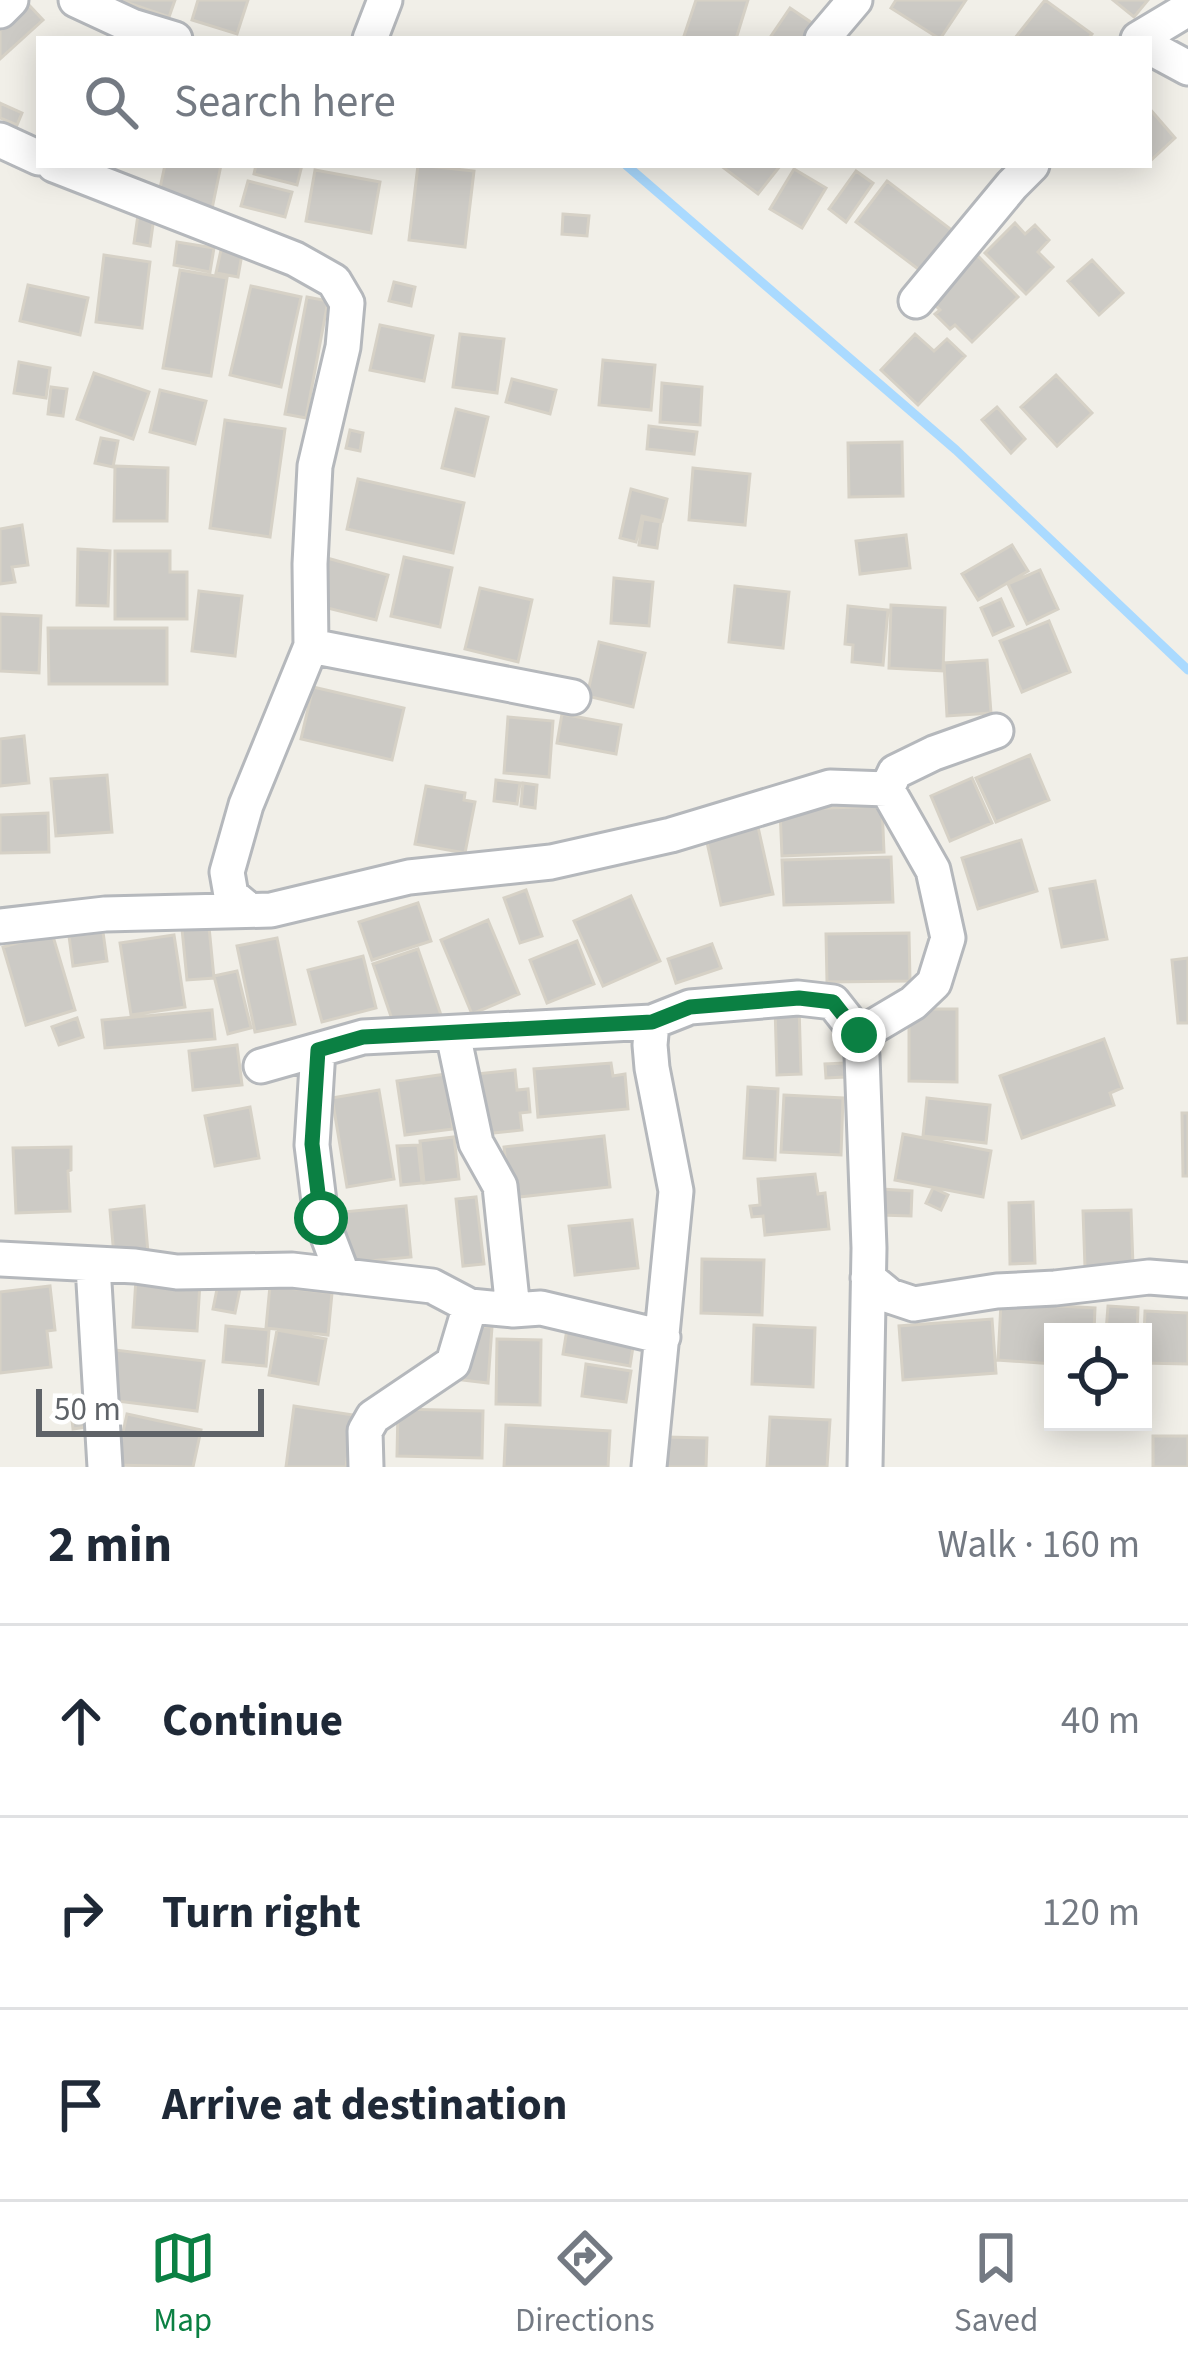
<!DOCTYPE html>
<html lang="en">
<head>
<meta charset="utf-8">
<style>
  body { margin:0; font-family:"Source Sans 3",sans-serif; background:#f2f2f3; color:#1f2937 }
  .controls { position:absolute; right:36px; bottom:36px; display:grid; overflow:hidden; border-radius:0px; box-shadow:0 6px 30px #0003 }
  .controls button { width:108px; height:108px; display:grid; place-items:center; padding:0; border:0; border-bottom:3px solid #e0e1e3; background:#fff; color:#1f2937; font:60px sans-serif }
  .scale { position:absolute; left:36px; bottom:30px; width:228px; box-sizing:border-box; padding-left:12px; border:6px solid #5f6368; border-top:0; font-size:33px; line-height:42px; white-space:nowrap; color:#5f6368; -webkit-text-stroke:9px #fff; paint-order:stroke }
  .stop { position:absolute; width:36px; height:36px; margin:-27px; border:9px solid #0b8043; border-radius:50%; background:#fff }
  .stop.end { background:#0b8043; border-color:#fff; box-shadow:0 3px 12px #0008 }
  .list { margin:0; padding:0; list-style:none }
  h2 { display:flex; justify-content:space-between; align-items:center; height:156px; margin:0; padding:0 48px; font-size:51px }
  h2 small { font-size:39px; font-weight:400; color:#747a83 }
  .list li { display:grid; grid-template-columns:78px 1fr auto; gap:36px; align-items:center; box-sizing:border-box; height:192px; padding:0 48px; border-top:3px solid #e0e1e3 }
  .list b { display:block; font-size:45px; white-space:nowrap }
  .list em { font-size:39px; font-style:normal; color:#747a83 }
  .icon { flex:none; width:66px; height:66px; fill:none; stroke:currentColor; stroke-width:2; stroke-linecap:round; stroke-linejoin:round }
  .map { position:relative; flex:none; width:1188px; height:1467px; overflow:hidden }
  .search { position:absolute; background:#fff; box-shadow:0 6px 30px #0003; left:36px; right:36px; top:36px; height:132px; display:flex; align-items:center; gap:30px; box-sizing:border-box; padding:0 42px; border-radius:0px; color:#747a83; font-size:45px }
  .sheet { height:732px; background:#fff }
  nav { display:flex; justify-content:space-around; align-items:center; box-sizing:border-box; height:168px; border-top:3px solid #e0e1e3; background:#fff; font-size:33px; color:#747a83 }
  nav a { display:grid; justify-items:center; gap:6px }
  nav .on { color:#0b8043 }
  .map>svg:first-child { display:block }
</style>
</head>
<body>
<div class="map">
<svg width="1188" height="1467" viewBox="0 0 1188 1467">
  <rect width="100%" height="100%" fill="#f1efe8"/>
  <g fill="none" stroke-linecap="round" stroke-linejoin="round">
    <path stroke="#aadaff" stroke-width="9" d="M626 165 956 450 1188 670"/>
  </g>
  <path fill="#cccac5" stroke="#d6d1c6" stroke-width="3" d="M120 0H175L169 17Z
    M198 0H248L237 34 192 20Z
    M696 0H748L736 39H683Z
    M896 0H966L940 39 891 8Z
    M1045 0 1092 34 1088 39 1015 38Z
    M1113 0H1148L1134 17Z
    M29 5 43 20 0 59V31Z
    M790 8 818 27 810 39H769Z
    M0 103 22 113 17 125 0 118Z
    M1149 108 1175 138 1149 162Z
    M165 165H221L212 209 158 197Z
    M256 165H302L297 185 254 174Z
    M418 165 474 171 465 247 409 240Z
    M720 165H779L780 166 758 194Z
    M794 169 826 188 802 228 770 209Z
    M315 170 380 182 371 233 306 221Z
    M856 171 873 183 846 222 829 209Z
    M248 181 292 192 285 217 241 206Z
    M887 181 953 231 922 272 856 222Z
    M563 214 589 216 587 236 562 234Z
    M138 215 154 217 150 246 134 243Z
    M1015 223 1025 234 1035 225 1049 240 1038 252 1053 267 1026 294 985 253Z
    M177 242 214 248 210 272 174 265Z
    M221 250 242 254 238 277 216 273Z
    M104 255 150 262 142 328 96 322Z
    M977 255 1018 297 972 342 955 325 950 329 935 314 940 310 931 301Z
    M1092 260 1123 293 1099 315 1068 281Z
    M180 270 227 278 211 376 163 368Z
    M394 282 415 287 411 306 389 301Z
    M28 285 88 298 80 335 20 321Z
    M251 286 301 297 281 387 230 375Z
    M307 297 328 301 306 418 285 414Z
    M380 325 433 336 424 381 370 370Z
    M460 334 504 339 497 393 453 387Z
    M915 334 934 351 947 339 965 356 918 405 881 370Z
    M603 360 655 365 651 410 599 405Z
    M19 362 50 368 46 398 14 393Z
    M94 373 149 392 133 439 77 419Z
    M1056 375 1092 413 1057 446 1021 407Z
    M512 379 556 390 550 414 506 402Z
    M662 383 702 387 700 425 660 422Z
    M51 387 67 389 63 416 48 414Z
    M160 390 206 401 195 444 150 432Z
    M997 407 1025 439 1011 453 982 420Z
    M456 409 488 417 474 476 442 468Z
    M225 420 285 429 270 537 210 528Z
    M649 426 697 432 694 454 647 449Z
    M350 430 363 433 360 451 346 448Z
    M101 438 118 441 113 467 95 463Z
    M902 442 903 496 849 497 848 443Z
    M115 466 168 468 167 521H114Z
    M693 468 750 474 745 525 689 520Z
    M358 479 464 503 453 553 347 529Z
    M631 489 667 499 662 521 642 516 636 542 620 538Z
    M643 519 661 522 657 548 639 545Z
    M22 525 28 565 12 567 15 582 0 584V529Z
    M906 535 910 568 860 574 856 541Z
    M1012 545 1028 571 978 600 962 574Z
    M78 549 110 551 108 606 77 605Z
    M115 551H170V572H187V619H115Z
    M404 557 452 568 440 627 391 616Z
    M327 558 388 575 376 620 315 605Z
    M1040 570 1058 609 1027 624 1008 584Z
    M614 578 653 582 649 626 611 623Z
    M735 586 789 592 783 648 729 642Z
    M480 588 532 600 518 662 465 649Z
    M199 591 242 596 235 656 192 651Z
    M1001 599 1013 626 993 635 981 608Z
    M891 605 945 608 943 671 889 668Z
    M848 606 888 610 883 665 852 662 853 645 845 644Z
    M0 614 41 616 39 673 0 671Z
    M1049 621 1070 672 1022 692 1000 641Z
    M48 628H167V684H49Z
    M599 642 645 653 633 707 587 696Z
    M987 660 991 713 947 716 944 663Z
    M313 687 404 708 392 760 301 739Z
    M562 714 621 725 616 754 557 743Z
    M508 717 553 721 549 777 504 773Z
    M24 736 29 783 0 786V739Z
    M1030 755 1049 800 996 822 976 778Z
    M107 775 112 832 56 836 51 779Z
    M972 778 992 823 950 841 931 796Z
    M496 780 520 783 517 804 494 801Z
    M523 783 537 785 535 808 521 806Z
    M426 786 465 793 464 800 475 802 465 853 415 844Z
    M882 806 884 852 782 856 780 810Z
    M48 813 49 852 0 853V815Z
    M758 827 773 894 721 905 706 838Z
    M1021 840 1037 891 978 909 962 858Z
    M891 857 893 902 784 905 782 860Z
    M1095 881 1107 939 1062 947 1050 889Z
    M526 890 542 936 520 943 504 898Z
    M631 896 660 961 603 986 574 921Z
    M418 903 431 941 372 960 359 922Z
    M488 920 519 994 472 1014 441 940Z
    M209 927 214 978 187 980 182 929Z
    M103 932 107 961 73 966 69 936Z
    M52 933 75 1010 26 1025 3 947Z
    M909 933 910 981 827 982 826 934Z
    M174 935 185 1007 131 1015 120 943Z
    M277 938 295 1024 255 1032 237 946Z
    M577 941 594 984 547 1003 530 960Z
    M712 944 721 968 676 983 668 959Z
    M418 949 441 1015 396 1031 373 964Z
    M363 956 376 1008 322 1022 308 970Z
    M1188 958V1023H1178L1172 960Z
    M237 971 251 1028 228 1034 214 976Z
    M799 1005 801 1074 777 1075 775 1006Z
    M909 1009H957V1082L909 1081Z
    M212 1010 215 1039 105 1048 102 1020Z
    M77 1018 83 1037 59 1045 52 1027Z
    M1104 1039 1122 1088 1110 1093 1114 1105 1022 1138 1000 1076Z
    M237 1045 242 1085 193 1090 189 1051Z
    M611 1063 613 1076 625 1074 628 1109 538 1117 534 1069Z
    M844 1063 845 1077 826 1078 825 1064Z
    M515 1070 517 1090 528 1089 530 1112 520 1113 522 1130 483 1134 476 1074Z
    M446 1074 453 1129 405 1135 397 1081Z
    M748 1087 778 1089 775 1160 744 1158Z
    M379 1090 394 1179 347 1187 332 1098Z
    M784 1095 843 1098 841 1155 781 1152Z
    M927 1098 990 1105 986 1143 923 1136Z
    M250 1107 259 1158 215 1166 205 1116Z
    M1182 1113H1188V1176H1183Z
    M903 1134 991 1151 983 1197 895 1180Z
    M604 1136 610 1187 510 1198 504 1147Z
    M454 1137 459 1179 424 1183 420 1141Z
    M418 1145 422 1183 401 1185 397 1146Z
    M71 1147V1170L68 1171 70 1211 16 1213 13 1148Z
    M815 1174 818 1194 825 1193 829 1229 765 1235 763 1216 752 1217 750 1206 760 1205 758 1179Z
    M933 1188 948 1195 941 1210 926 1203Z
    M881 1189 912 1191 911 1216 880 1215Z
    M476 1197 484 1264 463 1266 456 1199Z
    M1033 1202 1035 1263 1010 1264 1009 1203Z
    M144 1206 148 1253 114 1256 110 1210Z
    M406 1206 411 1257 349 1263 343 1212Z
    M1131 1210 1133 1266 1085 1267 1083 1211Z
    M632 1220 638 1268 575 1275 569 1226Z
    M702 1259 764 1260 762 1315 701 1313Z
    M136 1278 200 1283 197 1331 133 1327Z
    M219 1279 241 1284 235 1313 213 1309Z
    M50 1286 55 1330 47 1331 51 1367 0 1373V1292Z
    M270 1286 332 1293 328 1335 266 1328Z
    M1001 1303 1095 1308 1094 1332H1053V1364L998 1360Z
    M1108 1306 1138 1308 1137 1332H1106Z
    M1145 1311 1188 1313V1364L1143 1363Z
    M992 1319 996 1373 903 1380 899 1326Z
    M568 1323 635 1334 630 1366 563 1354Z
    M466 1325 492 1327 488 1383 462 1380Z
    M754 1325 815 1328 813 1387 752 1384Z
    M226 1326 269 1330 266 1366 223 1362Z
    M277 1330 326 1339 318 1384 269 1375Z
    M497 1339 541 1340 540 1405 496 1404Z
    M115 1350 204 1361 197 1411 109 1400Z
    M586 1364 631 1371 626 1402 582 1396Z
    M294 1406 353 1415 346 1467H286Z
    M398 1409 483 1411 482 1458 397 1456Z
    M86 1410 87 1427 73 1429 71 1411Z
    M127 1414 201 1430 193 1467 116 1465Z
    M770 1417 830 1420 827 1467H767Z
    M506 1425 610 1431 608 1467H504Z
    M1153 1436H1188V1467H1153Z
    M665 1437 707 1438 706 1467H664Z"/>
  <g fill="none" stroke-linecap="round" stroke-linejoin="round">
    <g stroke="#b5b8bc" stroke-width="39">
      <path id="street" d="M76 0 132 26 175 39
        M0 11 11 0
        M370 39 385 0
        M822 39 855 0
        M1138 39 1188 9
        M1149 47 1188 68
        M0 140 39 158
        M54 165 295 259 334 281 347 303 343 347 315 466 310 564 311 646 246 805 227 872 231 895 249 910
        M916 301 1012 185 1032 165
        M311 646 573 697
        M0 926 105 914 271 910 409 877 551 862 671 835 830 787 887 789 895 772 934 753 996 731
        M453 1034 476 1143 500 1186 513 1310
        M859 1035 913 1003 934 983 948 938 933 870 887 789
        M318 1050 312 1145 321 1218 343 1276
        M261 1066 363 1037 652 1022 690 1007 798 998 833 1002 859 1035 862 1056 869 1248 865 1467
        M0 1259 135 1266 177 1272 292 1270 432 1286 470 1306 513 1310 541 1308 663 1337
        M93 1266 105 1467
        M868 1278 890 1296 914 1304 997 1291 1055 1288 1149 1277 1188 1280
        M366 1467 365 1431 373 1417 453 1363 470 1306
        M649 1467 676 1191 652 1068 650 1045 652 1022"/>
    </g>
    <use href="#street" stroke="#fff" stroke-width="33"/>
  </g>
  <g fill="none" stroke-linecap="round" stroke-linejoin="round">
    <path stroke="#0b8043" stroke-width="15" d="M321 1218 312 1144 318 1050 363 1037 652 1022 690 1007 799 998 833 1002 859 1035"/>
  </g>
</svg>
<div class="controls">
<button><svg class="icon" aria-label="locate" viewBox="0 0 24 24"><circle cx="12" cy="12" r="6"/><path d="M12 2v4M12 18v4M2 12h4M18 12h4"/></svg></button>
</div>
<div class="scale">50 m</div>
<div class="stop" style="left:321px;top:1218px"></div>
<div class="stop end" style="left:859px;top:1035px"></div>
<div class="search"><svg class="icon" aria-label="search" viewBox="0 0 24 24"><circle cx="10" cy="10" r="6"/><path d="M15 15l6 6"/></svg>Search here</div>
</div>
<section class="sheet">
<h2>2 min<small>Walk · 160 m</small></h2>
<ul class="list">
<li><svg class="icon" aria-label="ahead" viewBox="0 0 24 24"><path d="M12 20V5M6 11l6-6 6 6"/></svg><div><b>Continue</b></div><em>40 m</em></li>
<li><svg class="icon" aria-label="right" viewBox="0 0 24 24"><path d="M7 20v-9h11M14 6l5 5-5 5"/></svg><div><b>Turn right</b></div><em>120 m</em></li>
<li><svg class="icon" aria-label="arrive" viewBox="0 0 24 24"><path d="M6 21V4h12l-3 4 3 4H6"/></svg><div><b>Arrive at destination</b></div></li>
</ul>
</section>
<nav>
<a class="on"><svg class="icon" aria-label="map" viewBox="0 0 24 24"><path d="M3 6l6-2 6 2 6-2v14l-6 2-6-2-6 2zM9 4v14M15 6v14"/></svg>Map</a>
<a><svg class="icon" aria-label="directions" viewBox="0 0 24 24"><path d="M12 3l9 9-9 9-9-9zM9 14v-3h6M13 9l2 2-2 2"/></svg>Directions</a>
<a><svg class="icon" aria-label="saved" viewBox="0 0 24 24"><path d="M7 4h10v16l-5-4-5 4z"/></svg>Saved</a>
</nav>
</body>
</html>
